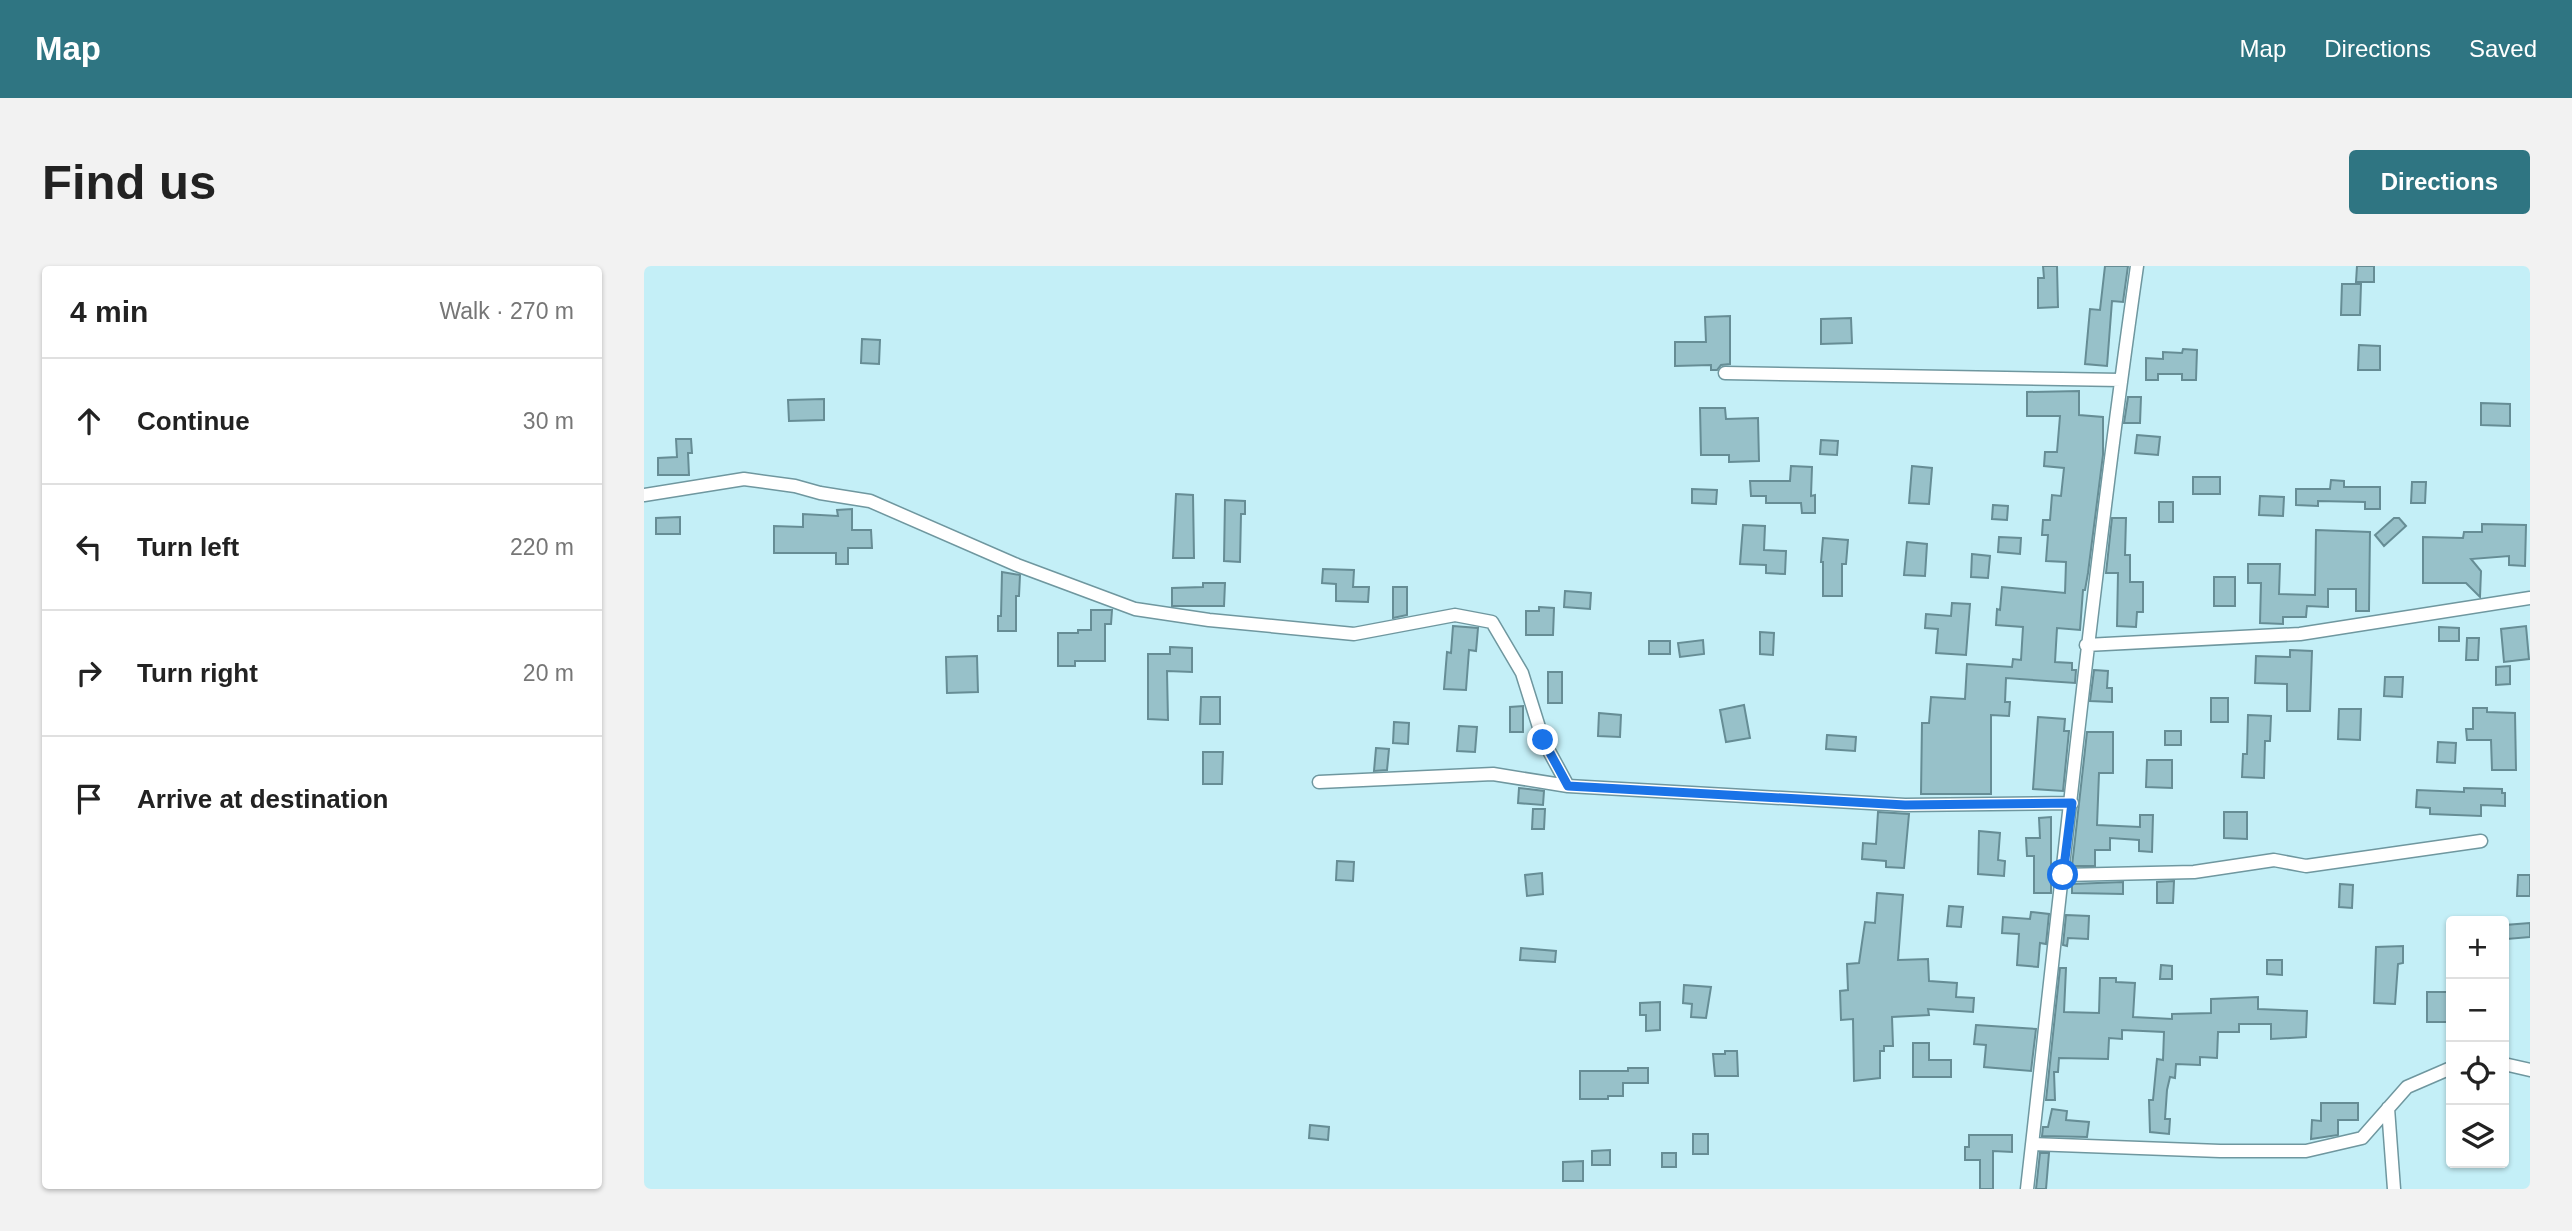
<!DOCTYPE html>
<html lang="en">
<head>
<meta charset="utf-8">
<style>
  body { margin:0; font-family:Arial,sans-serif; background:#f2f2f2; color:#222 }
  .controls { position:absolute; right:21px; bottom:21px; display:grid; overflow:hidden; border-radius:7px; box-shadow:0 2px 5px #0004 }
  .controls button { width:63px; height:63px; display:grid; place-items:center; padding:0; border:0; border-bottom:2px solid #e0e0e0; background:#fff; color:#222; font:35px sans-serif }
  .stop { position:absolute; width:21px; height:21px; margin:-16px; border:5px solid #1a73e8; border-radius:50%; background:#fff }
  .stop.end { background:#1a73e8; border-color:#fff; box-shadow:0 2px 7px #0008 }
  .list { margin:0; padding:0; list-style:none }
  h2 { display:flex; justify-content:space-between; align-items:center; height:91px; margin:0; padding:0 28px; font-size:30px }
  h2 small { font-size:23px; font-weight:400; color:#767676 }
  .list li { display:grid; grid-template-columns:46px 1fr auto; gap:21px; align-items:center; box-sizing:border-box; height:126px; padding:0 28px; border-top:2px solid #e0e0e0 }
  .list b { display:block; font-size:26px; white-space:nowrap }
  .list em { font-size:23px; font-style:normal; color:#767676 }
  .icon { flex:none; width:38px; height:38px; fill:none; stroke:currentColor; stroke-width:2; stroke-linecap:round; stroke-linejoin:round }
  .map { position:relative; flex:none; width:1886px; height:923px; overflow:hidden; border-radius:7px }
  header { display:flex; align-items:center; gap:42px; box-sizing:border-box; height:98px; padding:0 35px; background:#2f7582; color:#fff }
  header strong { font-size:33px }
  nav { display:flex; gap:38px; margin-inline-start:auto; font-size:24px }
  .intro { display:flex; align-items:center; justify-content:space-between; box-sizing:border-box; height:168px; padding:0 42px }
  h1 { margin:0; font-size:49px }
  .button { padding:18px 32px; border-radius:7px; background:#2f7582; color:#fff; font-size:24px; font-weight:700 }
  main { display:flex; gap:42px; padding:0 42px }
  aside { flex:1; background:#fff; border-radius:7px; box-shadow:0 2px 5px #0004 }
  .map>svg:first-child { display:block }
</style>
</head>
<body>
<header>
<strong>Map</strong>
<nav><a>Map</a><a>Directions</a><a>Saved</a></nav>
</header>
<div class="intro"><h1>Find us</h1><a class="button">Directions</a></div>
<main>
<aside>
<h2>4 min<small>Walk · 270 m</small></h2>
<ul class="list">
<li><svg class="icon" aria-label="ahead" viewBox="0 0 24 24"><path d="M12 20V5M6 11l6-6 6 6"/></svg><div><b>Continue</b></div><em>30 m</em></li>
<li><svg class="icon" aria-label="left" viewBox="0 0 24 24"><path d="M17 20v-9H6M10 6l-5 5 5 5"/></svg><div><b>Turn left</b></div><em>220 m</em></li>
<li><svg class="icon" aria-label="right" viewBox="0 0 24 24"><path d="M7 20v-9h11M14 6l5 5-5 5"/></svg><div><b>Turn right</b></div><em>20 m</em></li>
<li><svg class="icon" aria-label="arrive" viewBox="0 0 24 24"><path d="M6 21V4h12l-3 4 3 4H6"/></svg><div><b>Arrive at destination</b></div></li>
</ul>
</aside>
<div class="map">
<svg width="1886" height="923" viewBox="0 0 1886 923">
  <rect width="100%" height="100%" fill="#c4eff7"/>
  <path fill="#97c1c9" stroke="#668d95" stroke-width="2" d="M1399 0H1413L1414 41 1394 42V12H1400Z
    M1461 0H1484L1479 36 1468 35 1463 100 1441 98 1446 43 1456 44Z
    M1713 0H1730V16H1712Z
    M1698 18H1717L1716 49H1697Z
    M1086 50V98L1077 99 1073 104H1067V99L1031 100V76H1062L1061 51Z
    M1207 52 1208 77 1177 78V53Z
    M218 73 236 74 235 98 217 97Z
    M1715 79 1736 80V104H1714Z
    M1539 83 1553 84 1552 114H1538V108H1514V114H1502V92L1519 93V86L1538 87Z
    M1435 125V149L1459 151V189L1444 307 1441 324H1439L1436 364 1413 362 1411 396 1428 397V404H1432L1431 417 1362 412 1361 436H1366L1365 450 1347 449V528H1277L1278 457H1285L1287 431 1321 433 1323 398 1368 401 1369 393 1377 394 1379 361 1352 359 1353 343 1356 344 1358 321 1421 327 1422 296 1402 295 1404 269H1398L1399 254H1406L1408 229 1417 230 1420 202 1400 200 1401 186H1413L1416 150H1383V126Z
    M1484 131H1497L1496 157H1480Z
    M180 133V154L145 155 144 134Z
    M1837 137 1866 138V160L1837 159Z
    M1056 142H1081L1082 153 1114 152 1115 195 1085 196V189H1057Z
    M1493 169 1516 171 1514 189 1491 187Z
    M32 173H47L48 187H44L45 209H14V192L33 191Z
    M1177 174 1194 175 1193 189 1176 188Z
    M1147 200 1168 201 1167 230 1171 229V247H1158L1157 237H1122V230H1107L1106 215H1146Z
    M1268 200 1288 202 1285 238 1265 237Z
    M1549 211H1576V228H1549Z
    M1687 214 1700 215V221H1736V243H1721V236L1674 235V240L1652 239V223H1686Z
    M1768 216H1782L1781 237H1767Z
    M1048 223 1073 224 1072 238 1048 237Z
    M532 228 549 229 550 292H529Z
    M1616 230 1640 231 1639 250 1615 249Z
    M581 234 601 235V248H597L596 296 580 295Z
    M1515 236H1529V256H1515Z
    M1349 239 1364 240 1363 254 1348 253Z
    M208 243V264H227L228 282H204V298H192V287H130V260L159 261V248L194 250 193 244Z
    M36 251V268H12V252Z
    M1468 252H1482L1481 289H1486V316H1499V346H1493L1492 361 1473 360 1474 307H1462Z
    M1750 252H1755L1762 260 1740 280 1731 269Z
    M1838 258 1882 259 1881 300 1865 299V290L1827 293 1837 305 1836 331 1822 317H1779V271L1819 272 1820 266H1838Z
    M1099 259 1121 260 1120 284 1142 285 1141 308 1122 307V299L1096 298Z
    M1672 264 1726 266 1725 345H1712V323H1684V341L1663 340 1662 351H1639V358L1616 357 1617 317H1604V298H1636L1635 328 1671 329Z
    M1355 271 1377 272 1376 288 1354 286Z
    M1179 272 1204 274 1202 298H1198V330H1179V296H1177Z
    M1263 276 1283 278 1281 310 1260 309Z
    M1328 288 1346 290 1344 312 1327 311Z
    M679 303 710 304 709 321H725L724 336 692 335V318L678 317Z
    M358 306 376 309 375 330H372V365H354V350H357Z
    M1570 311H1591V340H1570Z
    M559 317H581L580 340H528V322L559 321Z
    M749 321H763V349L749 352Z
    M921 325 947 327 946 343 920 341Z
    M1308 337 1326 338 1322 389 1292 387 1294 363 1281 362 1282 348 1307 350Z
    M895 341 910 342 909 369H882V345H895Z
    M447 344H468L467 358H461V395H431V400H414V367H434V364H447Z
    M809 360 834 362 832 385 825 384 822 424 800 423 803 386 807 387Z
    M1882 360 1885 393 1860 396 1857 363Z
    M1795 361 1815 362V375H1795Z
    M1116 366 1130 367 1129 389 1116 388Z
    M1823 372H1835L1834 394H1822Z
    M1059 374 1060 388 1036 391 1034 377Z
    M1005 375H1026V388H1005Z
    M526 381 548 382V406L523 405 524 454 504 453V388H526Z
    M1646 384 1668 385 1666 445H1643V418L1611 417 1612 390 1646 391Z
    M333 390 334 426 303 427 302 391Z
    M1866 400V418L1852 419V401Z
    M1450 404 1464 405 1463 422H1468V436L1446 435Z
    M904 406H918V437H904Z
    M1741 411H1759L1758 431 1740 430Z
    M557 431H576V458H556Z
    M1567 432H1584V456H1567Z
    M1100 439 1106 472 1082 476 1076 444Z
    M879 440V466H866V441Z
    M1829 442H1843V446L1871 447 1872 504H1848L1847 474H1823L1822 463H1829Z
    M1695 443H1717L1716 474 1694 473Z
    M955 447 977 449 976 471 954 470Z
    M1604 449 1627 450 1626 475H1621L1620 512 1598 511 1599 488H1603Z
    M1394 451 1421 453 1420 465H1425L1419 525 1389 523Z
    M750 456 765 457 764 478 749 477Z
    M815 460 833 461 831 486 813 485Z
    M1521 465H1537V479H1521Z
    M1443 466H1469V507H1455L1453 559 1496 561V549H1509L1508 586 1495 585V574L1466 572V584H1451V600H1428Z
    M1183 469 1212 471 1211 485 1182 483Z
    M1794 476 1812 477 1811 497 1793 496Z
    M732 482 745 483 743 504 730 505Z
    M559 486H579L578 518H559Z
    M1503 494H1528V522L1502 521Z
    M875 522 900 525 899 539 874 537Z
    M1820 522 1858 523V527H1861V540L1837 539V550L1786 548V542L1772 541 1773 524 1820 526Z
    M889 543H901L900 563H888Z
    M1234 546 1265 548 1260 602 1242 601V595L1218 593 1219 577 1232 578Z
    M1580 546H1603V573L1580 572Z
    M1407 551V627H1390V590H1383L1382 572H1396L1395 552Z
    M1335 565 1356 567 1354 594 1361 595 1360 610 1334 608Z
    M693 595 710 596 709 615 692 614Z
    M898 607 899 628 883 630 881 609Z
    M1874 609H1886V630H1873Z
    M1530 615 1529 637H1513V616Z
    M1479 616V628L1428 627V618Z
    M1696 618 1709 619 1708 642 1695 641Z
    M1233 627 1259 629 1254 694 1284 693 1285 715 1313 717 1312 731 1330 732 1329 746 1284 743 1285 749 1248 751 1249 780H1240V785H1236V812L1210 815 1209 753 1197 754 1196 725 1204 724 1203 698 1215 697 1221 656 1231 657Z
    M1305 640 1319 641 1317 661 1303 660Z
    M1387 646 1405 648 1402 678 1396 677 1394 701 1373 699 1375 668 1358 667 1359 651 1386 653Z
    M1422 649 1445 650 1444 673 1424 672 1423 680 1419 679Z
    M1886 657V671L1863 673 1861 659Z
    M1759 680V697L1754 698 1751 738 1730 737 1732 681Z
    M877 682 912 685 911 696 876 694Z
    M1623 694H1638V709L1623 708Z
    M1517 699 1528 700V713H1516Z
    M1416 702H1422L1420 746 1455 747 1456 712H1472V716L1491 717 1489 751 1528 753V748L1567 747V733L1614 731V743L1663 745 1662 771 1627 773V758H1595V766H1574L1573 792 1556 791V799L1532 798 1531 812 1526 811 1523 824 1521 853H1526L1525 868 1506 866 1505 834H1509L1513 793 1519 794 1520 766 1478 764V773L1465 772 1464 793 1415 792 1414 806H1410L1411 834H1402Z
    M1040 719 1067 721 1062 752 1047 751 1048 738 1039 737Z
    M1783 726H1807V756H1783Z
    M1016 736V764L1002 765V749H996V737Z
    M1332 759 1392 763 1387 805 1340 801 1342 779 1330 778Z
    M1269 777H1285V794H1307V811H1269Z
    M1081 785H1093L1094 810H1071L1069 788H1081Z
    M984 802H1004V817H979V830H964V833H936V805H984Z
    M1677 837H1714V854H1694V869L1667 873 1668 854 1677 855Z
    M1408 843 1423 845 1422 854 1445 856 1443 871 1398 870 1399 861H1404Z
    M666 859 685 861 684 874 665 872Z
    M1049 868H1064V888H1049Z
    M1325 869H1368V886L1349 885V923H1336V894H1321V881H1325Z
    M966 884V899H948V885Z
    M1018 887H1032V901H1018Z
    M1396 887H1405L1402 923H1392Z
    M939 895V915H919V896Z"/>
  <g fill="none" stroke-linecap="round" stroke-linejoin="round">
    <g stroke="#6f979f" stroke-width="15">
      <path id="minor" d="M1081 107 1477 114
        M0 229 100 213 151 220 176 227 226 235 373 299 491 343 565 354 710 368 811 349 848 356 878 407 899 474 924 520
        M1442 379 1656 368 1886 332
        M675 516 849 508 924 520 1261 539 1428 537
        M1419 609 1550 606 1630 594 1662 600 1837 575
        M1860 798 1886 804
        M1744 842 1750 923
        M1388 878 1576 885H1662L1718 872 1763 821 1807 802
        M1383 923C1418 615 1449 307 1493 0"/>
    </g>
    <use href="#minor" stroke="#fff" stroke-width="12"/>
  </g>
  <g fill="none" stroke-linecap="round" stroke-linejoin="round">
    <path stroke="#1a73e8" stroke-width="9" d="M899 474 924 520 1261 539 1428 537 1419 609"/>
  </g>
</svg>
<div class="controls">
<button>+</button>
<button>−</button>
<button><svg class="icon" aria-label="locate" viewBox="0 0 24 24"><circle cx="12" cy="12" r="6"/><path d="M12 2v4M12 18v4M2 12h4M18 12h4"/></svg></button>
<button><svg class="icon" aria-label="layers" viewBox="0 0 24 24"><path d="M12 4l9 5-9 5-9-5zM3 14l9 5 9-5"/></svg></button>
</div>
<div class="stop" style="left:1419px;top:609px"></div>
<div class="stop end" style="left:899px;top:474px"></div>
</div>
</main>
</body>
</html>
